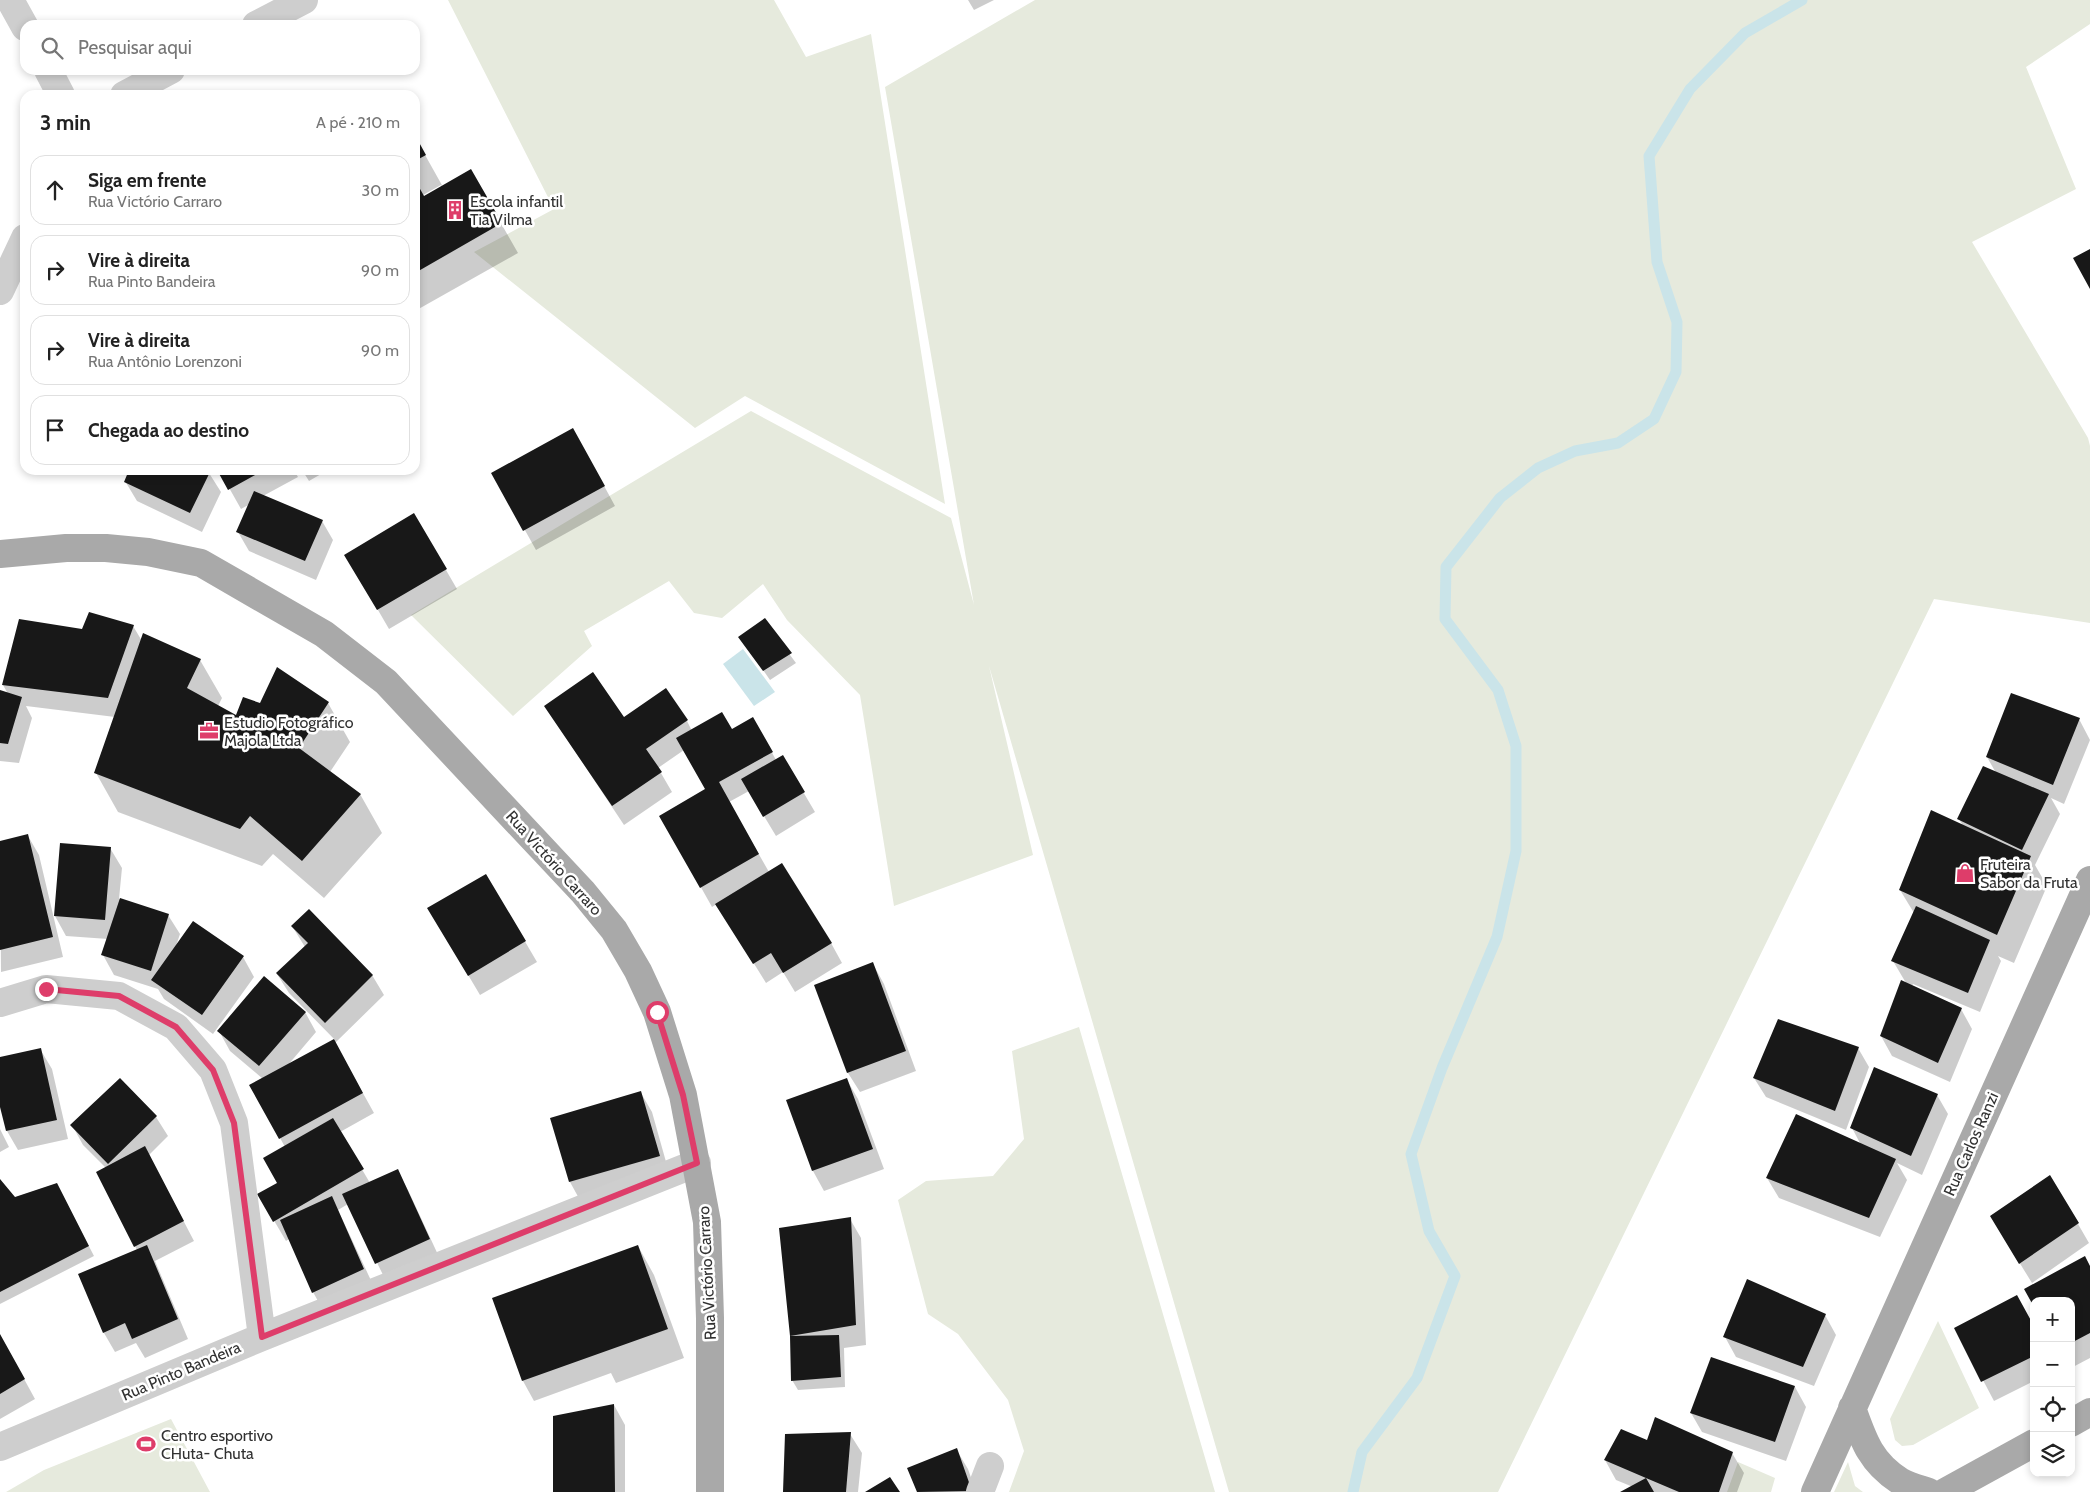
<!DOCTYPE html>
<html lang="pt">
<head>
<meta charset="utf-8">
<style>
  body { margin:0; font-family:Cabin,sans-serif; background:#f6f6f6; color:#222 }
  .controls { position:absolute; right:15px; bottom:15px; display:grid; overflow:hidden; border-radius:10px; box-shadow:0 2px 8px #0003 }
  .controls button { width:45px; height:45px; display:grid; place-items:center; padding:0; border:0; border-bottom:1px solid #e0e0e0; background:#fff; color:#222; font:25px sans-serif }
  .stop { position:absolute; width:15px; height:15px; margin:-11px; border:4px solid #de3d6a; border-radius:50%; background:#fff }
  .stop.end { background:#de3d6a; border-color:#fff; box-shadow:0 1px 5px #0008 }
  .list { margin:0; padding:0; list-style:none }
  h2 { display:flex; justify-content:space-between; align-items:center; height:65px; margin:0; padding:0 20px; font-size:21px }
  h2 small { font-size:16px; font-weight:400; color:#767676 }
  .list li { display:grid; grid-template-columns:32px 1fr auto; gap:15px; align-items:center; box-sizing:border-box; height:70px; margin:0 10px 10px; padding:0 10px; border:1px solid #e0e0e0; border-radius:15px }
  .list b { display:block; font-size:19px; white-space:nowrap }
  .list p { margin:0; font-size:16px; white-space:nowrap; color:#767676 }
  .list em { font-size:16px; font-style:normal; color:#767676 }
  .icon { flex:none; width:28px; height:28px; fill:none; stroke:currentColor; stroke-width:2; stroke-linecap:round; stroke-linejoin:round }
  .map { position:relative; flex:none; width:2090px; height:1492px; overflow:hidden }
  .search { position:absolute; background:#fff; box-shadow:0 2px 8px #0003; left:20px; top:20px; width:400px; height:55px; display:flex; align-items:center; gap:12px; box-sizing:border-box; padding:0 18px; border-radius:15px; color:#767676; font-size:19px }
  .panel { position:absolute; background:#fff; box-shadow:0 2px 8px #0003; left:20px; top:90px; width:400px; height:385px; border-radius:15px }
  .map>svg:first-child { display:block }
</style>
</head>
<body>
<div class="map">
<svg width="2090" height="1492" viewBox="0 0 2090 1492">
  <rect width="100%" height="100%" fill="#fff"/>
  <path fill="#e6eadd" d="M448 0H774L806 57 871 34 945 504 745 396 695 428 474 252 554 209Z
    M1035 0H2090V24L2026 67 2076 189 1972 242 2088 438 2090 446V623L1934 599 1498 1492H1229L989 666 1033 855 894 906 860 695 787 620 763 584 722 618 694 613 669 581 584 631 592 646 513 716 411 615 751 411 951 518 974 605 885 87Z
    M1079 1027 1215 1492H1009L1024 1451 1008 1400 958 1334 928 1314 898 1200 926 1181 993 1176 1024 1139 1012 1051Z
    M1938 1321 1979 1408 1913 1445 1902 1446 1895 1440 1890 1419Z
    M171 1419 210 1492H6L44 1470Z
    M1738 1462 1775 1478 1771 1492H1727Z
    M1848 1462 1855 1486 1863 1492H1834Z"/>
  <path fill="#cae4e9" d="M743 649 775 692 754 706 723 664Z"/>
  <path fill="#0003" fill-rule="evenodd" d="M968 0H994L974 10Z
    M415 137 443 187 471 171 518 253 415 311ZM441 185 443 187 424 198 423 195Z
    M584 449 615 506 536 550 493 473Z
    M131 470H204L209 473 221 492 202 532 137 501 125 481Z
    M219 470H294L298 477 263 496 322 521 333 540 316 580 249 551 238 532 250 504 241 509Z
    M302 470H328L309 481Z
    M414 515 457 589 389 629 346 555Z
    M20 620 82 631 133 626 142 641 200 660 222 698 218 706 236 716 261 705 328 703 350 742 330 772 360 794 382 833 324 898 273 854 262 866 118 812 96 773 115 717 26 706 32 718 19 763 0 761V691L8 694 3 685Z
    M764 620 796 663 770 680 740 637Z
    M545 706 623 718 687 721 692 731H731L753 718 776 760 782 756 815 812 776 836 749 791 729 802 769 872 831 943 842 963 795 992 783 972 766 983 717 904 712 907 661 816 707 790 684 750 658 768 672 792 624 825Z
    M2079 719 2090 740 2064 804 2051 798 2060 814 2035 865 2047 886 2014 963 1998 956 2001 961 1980 1012 1913 984 1912 986 1961 1009 1972 1029 1950 1082 1892 1056 1881 1036 1906 983 1893 961 1914 913 1900 890 1963 826 1959 819 1996 773 1987 757Z
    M28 836 39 855 63 957 1 972 0 842Z
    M110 848 122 868 119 899 168 915 180 934 176 946 243 957 254 977 213 1034 164 999 158 989 114 975 103 955 108 939 66 936 55 916Z
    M486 875 537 962 480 995 429 909Z
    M292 926 372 975 384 995 335 1043 374 1113 340 1132 370 1183 397 1170 408 1190 440 1259 387 1283 348 1204 338 1210 375 1289 324 1312 313 1292 289 1239 286 1241 259 1195 279 1183 285 1147 251 1085 263 1079 230 1051 219 1031 305 1012 316 1032 288 1065 335 1040 289 993 277 974 305 947Z
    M873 964 884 984 916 1071 860 1092 848 1073 816 986Z
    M1858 1048 1869 1067 1846 1130 1766 1097 1754 1078Z
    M40 1049 52 1069 68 1139 18 1150 7 1131 0 1102V1058Z
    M120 1079 156 1117 168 1136 149 1155 194 1241 155 1261 188 1339 145 1358 136 1343 115 1352 104 1333 137 1250 97 1173 106 1168 83 1145 72 1125Z
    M847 1080 858 1099 884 1169 824 1191 813 1171 788 1101Z
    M641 1093 652 1112 670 1176 581 1202 570 1182 552 1118Z
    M1937 1095 1948 1114 1922 1175 1897 1163 1907 1180 1880 1237 1779 1198 1767 1178 1861 1145 1852 1128Z
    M0 1129 9 1147 0 1152Z
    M0 1181 15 1199 62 1194 94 1256 0 1304Z
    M850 1219 861 1238 866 1345 844 1348 845 1387 798 1390 792 1380 791 1336Z
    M2078 1224 2089 1243 2032 1283 2003 1236Z
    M638 1246 654 1275 684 1358 616 1383 611 1373 534 1401 523 1381 494 1298Z
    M2090 1268V1358L2071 1368V1301L2026 1290Z
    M1825 1315 1836 1335 1814 1386 1736 1357 1725 1337Z
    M2034 1327V1381L1994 1401 1956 1329Z
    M0 1335 35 1399 0 1419Z
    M1795 1387 1806 1407 1786 1461 1702 1432 1691 1413Z
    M614 1405 625 1425V1492H555Z
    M850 1434 862 1453 858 1492H784Z
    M1648 1442 1732 1453 1744 1473 1737 1492H1623L1633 1487 1616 1480 1605 1460Z
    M956 1449 968 1469 976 1492H918L908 1469Z"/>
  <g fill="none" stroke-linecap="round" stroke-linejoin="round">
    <path stroke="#cae4e9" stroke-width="11" d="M1353 1492 1362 1452 1417 1378 1455 1276 1429 1231 1411 1154 1442 1068 1497 937 1516 851V746L1498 690 1445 619 1446 567 1500 498 1538 468 1575 451 1618 443 1654 419 1676 372 1677 322 1657 262 1649 156 1690 89 1745 33 1802 0"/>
  </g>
  <path fill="#181818" d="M415 135 426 155 415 161Z
    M471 169 502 223 415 273V180L424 196Z
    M2090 249V289L2073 258Z
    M573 428 605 486 523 531 491 473Z
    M129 470H207L210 472 190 513 124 482Z
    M217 470H264L228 490Z
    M254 491 323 520 305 561 236 532Z
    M414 513 447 569 377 610 344 555Z
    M89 612 134 625 108 698 2 685 19 619 82 629Z
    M765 618 792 653 763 671 738 637Z
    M143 633 201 659 187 688 236 715 243 697 260 703 277 667 329 702 299 748 361 794 302 861 250 816 240 829 94 773Z
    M593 672 624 717 666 688 688 720 646 749 662 772 612 806 544 706Z
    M0 690 22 697 8 744 0 743Z
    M2011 693 2080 718 2053 785 1986 757Z
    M722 712 732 729 753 717 773 752 719 782 759 854 700 888 659 816 705 789 676 738Z
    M783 755 805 792 763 817 741 779Z
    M1983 766 2049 794 2022 850 1957 819Z
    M1931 810 2031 856 1997 935 1899 890Z
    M28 834 53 937 0 950V841Z
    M60 843 111 847 105 920 54 916Z
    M782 863 832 943 783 973 771 953 753 964 715 904Z
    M486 874 526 941 468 976 427 908Z
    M120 898 169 914 151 971 101 955Z
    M1916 906 1990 940 1968 993 1891 961Z
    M309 909 373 975 325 1023 276 973 308 943 291 926Z
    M193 921 244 956 202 1015 151 980Z
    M873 962 906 1051 847 1073 814 985Z
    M264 976 306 1012 259 1066 217 1031Z
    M1901 980 1962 1008 1938 1063 1880 1036Z
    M1778 1019 1859 1047 1835 1111 1753 1078Z
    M334 1039 363 1093 279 1139 249 1085Z
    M41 1048 57 1120 6 1131 0 1107V1057Z
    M1874 1067 1938 1094 1911 1156 1850 1128Z
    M120 1078 157 1116 108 1164 70 1125Z
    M847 1078 873 1149 812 1171 786 1100Z
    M641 1091 660 1156 569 1182 550 1118Z
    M1796 1114 1896 1159 1869 1218 1766 1178Z
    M333 1118 364 1169 273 1222 257 1194 277 1183 263 1158Z
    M145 1146 184 1221 134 1247 96 1172Z
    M398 1169 430 1239 375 1264 342 1194Z
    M2050 1175 2079 1223 2019 1264 1990 1216Z
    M0 1179 15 1197 57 1183 89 1246 0 1292Z
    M332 1196 364 1269 312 1293 280 1220Z
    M851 1217 856 1325 790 1336 779 1228Z
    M147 1245 178 1319 132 1339 125 1323 103 1333 78 1274Z
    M638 1245 668 1329 522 1381 492 1298Z
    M2085 1256 2090 1266V1333L2071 1343V1301H2034V1307L2024 1289Z
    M1747 1279 1826 1314 1803 1367 1723 1337Z
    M2017 1295 2034 1326V1356L1981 1382 1954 1328Z
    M0 1334 25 1379 0 1394Z
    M839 1335 841 1377 791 1381 790 1336Z
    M1711 1357 1795 1386 1775 1442 1690 1413Z
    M614 1404 615 1492H553V1416Z
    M1655 1417 1733 1452 1719 1492H1679L1646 1478 1654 1492H1620L1646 1478 1604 1460 1621 1429 1647 1440Z
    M851 1432 846 1492H783L785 1434Z
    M957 1448 972 1491 917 1492 907 1468Z
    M890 1477 900 1492H865Z"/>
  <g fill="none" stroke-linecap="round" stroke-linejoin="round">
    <path stroke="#cecece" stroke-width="28" d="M10 0 25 27
      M256 25 304 0
      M48 70 61 95
      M124 95 171 70
      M0 291 25 238
      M0 1003 46 989 119 996 176 1027 213 1070 234 1123 262 1337
      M0 1447 262 1337 697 1163
      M980 1492 990 1466"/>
    <path stroke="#a9a9a9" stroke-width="28" d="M0 554 66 548H106L148 552 201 563 324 634 386 682 583 892 614 930 638 971 657 1012 683 1095 707 1222 710 1318V1492
      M1852 1408C1863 1439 1870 1462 1900 1481 1908 1486 1920 1489 1929 1492
      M2071 1423 2090 1412
      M1815 1492 2090 880
      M1945 1492 2034 1443"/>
  </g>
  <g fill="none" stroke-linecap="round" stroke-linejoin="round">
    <path stroke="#de3d6a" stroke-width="6" d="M46 989 119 996 176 1027 213 1070 234 1123 262 1337 697 1163 683 1095 657 1012"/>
  </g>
  <defs>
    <g id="building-bare" transform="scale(1.5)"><path d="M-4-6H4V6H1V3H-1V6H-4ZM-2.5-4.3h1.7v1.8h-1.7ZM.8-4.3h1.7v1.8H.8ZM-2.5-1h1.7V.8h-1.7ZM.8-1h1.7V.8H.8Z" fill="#de3d6a" stroke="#fff" stroke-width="2.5" paint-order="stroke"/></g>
    <g id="office-bare" transform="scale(1.5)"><path d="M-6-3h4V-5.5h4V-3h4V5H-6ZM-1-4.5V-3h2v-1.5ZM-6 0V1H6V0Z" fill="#de3d6a" stroke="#fff" stroke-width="2.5" paint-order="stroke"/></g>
    <g id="shop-bare" transform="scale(1.5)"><path d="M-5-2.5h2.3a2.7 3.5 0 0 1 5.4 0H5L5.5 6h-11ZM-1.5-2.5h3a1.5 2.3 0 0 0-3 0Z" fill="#de3d6a" stroke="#fff" stroke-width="2.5" paint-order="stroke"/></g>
    <g id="stadium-bare" transform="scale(1.5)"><path d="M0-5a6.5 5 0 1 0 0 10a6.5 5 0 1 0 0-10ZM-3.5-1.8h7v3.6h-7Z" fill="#de3d6a" stroke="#fff" stroke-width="2.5" paint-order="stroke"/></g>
  </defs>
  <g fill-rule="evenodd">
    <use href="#building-bare" x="455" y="210"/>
    <use href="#office-bare" x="209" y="731"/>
    <use href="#shop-bare" x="1965" y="873"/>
    <use href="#stadium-bare" x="146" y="1444"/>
  </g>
  <g text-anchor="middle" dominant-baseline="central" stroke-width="5" stroke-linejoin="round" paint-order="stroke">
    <g font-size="16" fill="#313131" stroke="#fff" text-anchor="start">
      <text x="470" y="201">Escola infantil<tspan x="470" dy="18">Tia Vilma</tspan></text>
      <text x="224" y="722">Estudio Fotográfico<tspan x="224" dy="18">Majola Ltda</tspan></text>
      <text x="1980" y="864">Fruteira<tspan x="1980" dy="18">Sabor da Fruta</tspan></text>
      <text x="161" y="1435">Centro esportivo<tspan x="161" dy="18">CHuta- Chuta</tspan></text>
    </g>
    <g font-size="16" fill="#313131" stroke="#fff">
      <text transform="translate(554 863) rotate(48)">Rua Victório Carraro</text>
      <text transform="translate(1971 1144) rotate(-66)">Rua Carlos Ranzi</text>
      <text transform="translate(707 1273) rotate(-93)">Rua Victório Carraro</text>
      <text transform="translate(181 1371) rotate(-23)">Rua Pinto Bandeira</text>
    </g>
  </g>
</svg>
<div class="controls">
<button>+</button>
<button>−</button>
<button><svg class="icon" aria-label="locate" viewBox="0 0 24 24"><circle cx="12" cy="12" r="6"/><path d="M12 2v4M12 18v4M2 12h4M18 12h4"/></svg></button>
<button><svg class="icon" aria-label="layers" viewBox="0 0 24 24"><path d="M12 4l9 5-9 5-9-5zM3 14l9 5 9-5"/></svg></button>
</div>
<div class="stop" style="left:657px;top:1012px"></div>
<div class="stop end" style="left:46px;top:989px"></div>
<div class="search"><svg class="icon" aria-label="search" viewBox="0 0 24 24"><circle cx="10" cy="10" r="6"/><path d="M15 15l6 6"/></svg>Pesquisar aqui</div>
<section class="panel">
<h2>3 min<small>A pé · 210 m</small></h2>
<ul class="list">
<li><svg class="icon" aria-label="ahead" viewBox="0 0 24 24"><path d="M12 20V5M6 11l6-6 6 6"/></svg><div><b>Siga em frente</b><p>Rua Victório Carraro</p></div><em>30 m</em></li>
<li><svg class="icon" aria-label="right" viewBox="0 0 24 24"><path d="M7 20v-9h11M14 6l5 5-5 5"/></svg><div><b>Vire à direita</b><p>Rua Pinto Bandeira</p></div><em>90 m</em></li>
<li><svg class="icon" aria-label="right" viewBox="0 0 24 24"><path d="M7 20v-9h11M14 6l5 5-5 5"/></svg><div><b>Vire à direita</b><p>Rua Antônio Lorenzoni</p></div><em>90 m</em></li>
<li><svg class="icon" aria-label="arrive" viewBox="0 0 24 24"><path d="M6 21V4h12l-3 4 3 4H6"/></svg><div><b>Chegada ao destino</b></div></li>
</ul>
</section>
</div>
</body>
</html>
